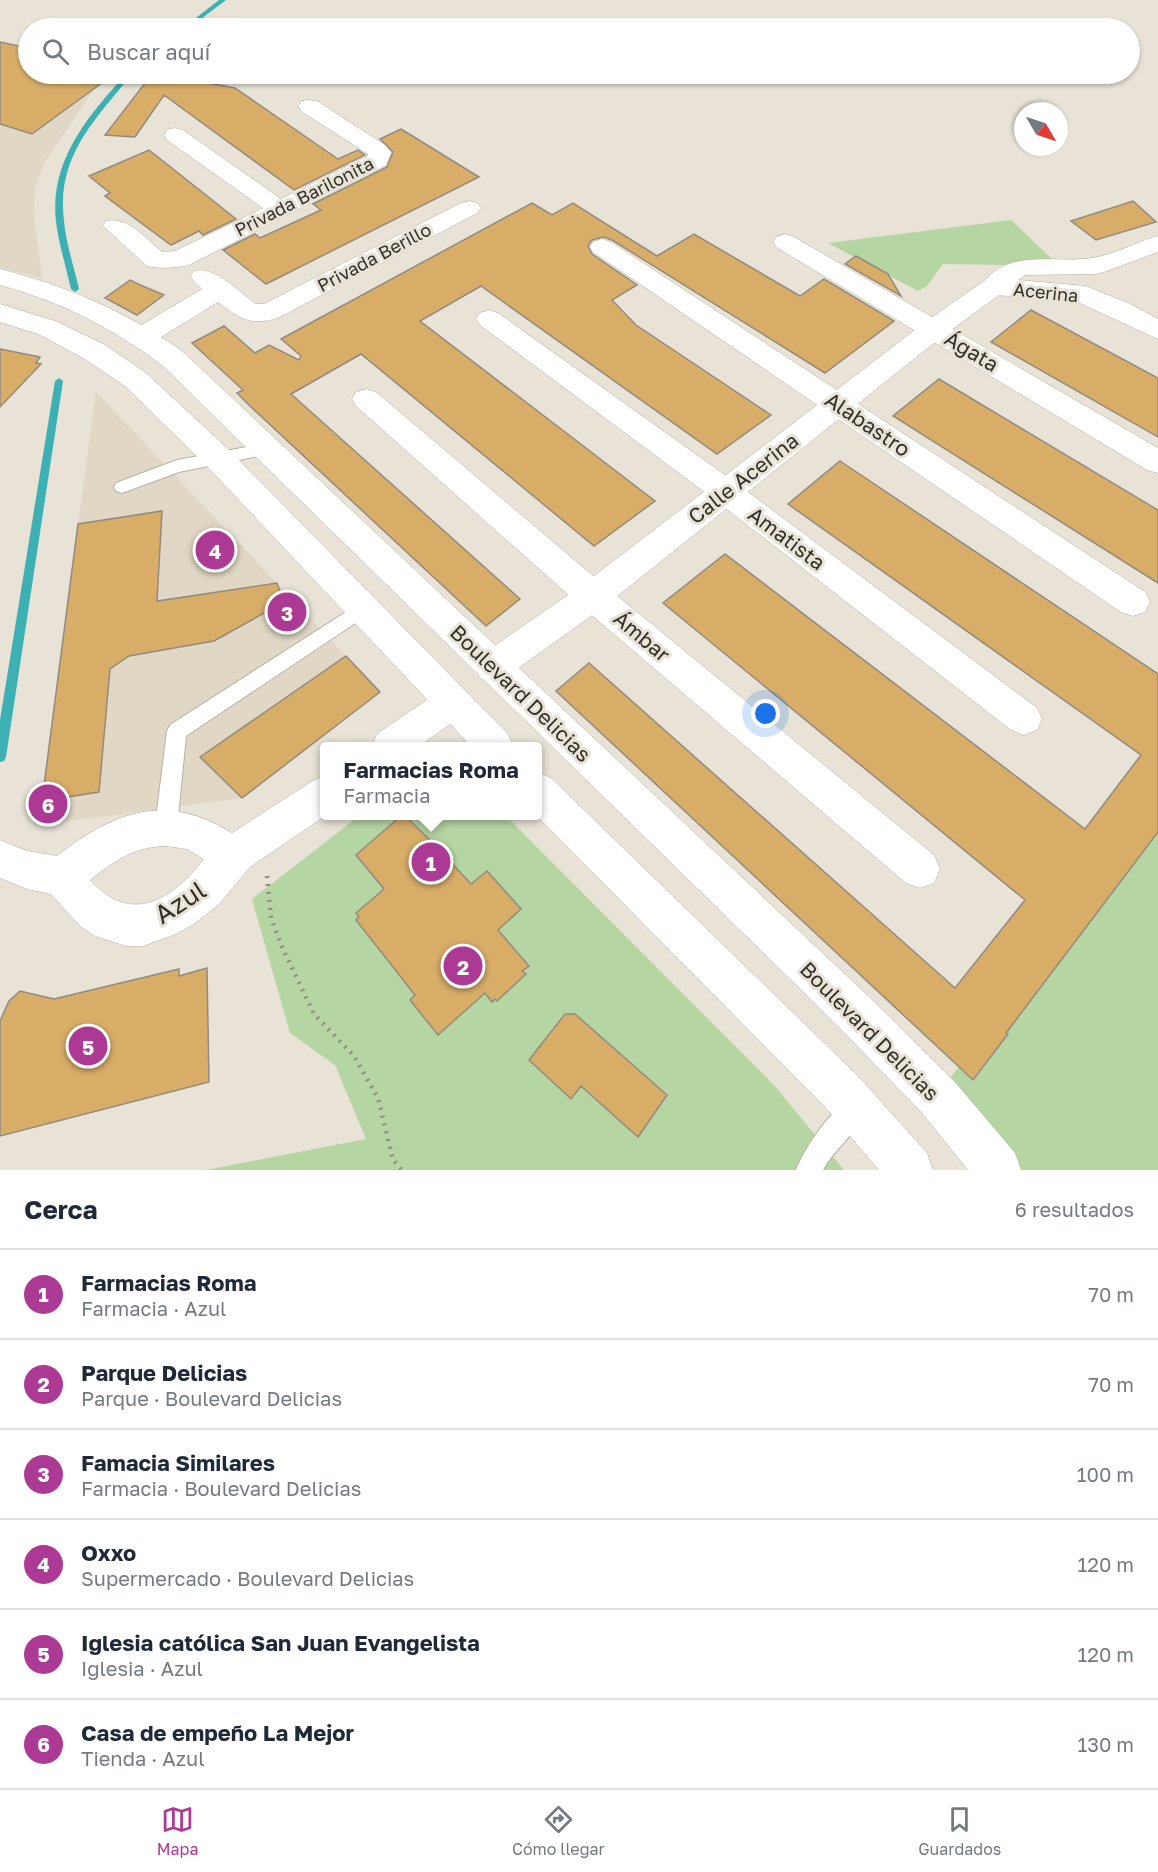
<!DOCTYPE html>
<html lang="es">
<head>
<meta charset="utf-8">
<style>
  body { margin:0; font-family:"Golos Text",sans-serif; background:#f6f6f7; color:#1f2937 }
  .compass { position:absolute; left:1014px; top:102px; width:54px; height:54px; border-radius:50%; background:#fff; box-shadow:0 2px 4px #0004; rotate:129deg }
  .you { position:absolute; left:766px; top:714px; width:21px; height:21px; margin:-15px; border:4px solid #fff; border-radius:50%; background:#1a73e8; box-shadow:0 0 0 9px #1a73e833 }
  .badge { display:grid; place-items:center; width:39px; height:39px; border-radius:50%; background:#ac3993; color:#fff; font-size:20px; font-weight:700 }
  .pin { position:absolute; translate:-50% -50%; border:3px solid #fff; box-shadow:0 2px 6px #0006 }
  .popup { position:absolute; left:320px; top:742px; width:222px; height:78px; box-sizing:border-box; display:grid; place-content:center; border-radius:6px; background:#fff; filter:drop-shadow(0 2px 4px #0005); font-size:20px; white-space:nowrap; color:#747a83 }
  .popup b { font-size:22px; color:#1f2937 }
  .popup::after { content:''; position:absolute; left:50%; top:100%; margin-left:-12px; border:12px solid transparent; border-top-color:#fff }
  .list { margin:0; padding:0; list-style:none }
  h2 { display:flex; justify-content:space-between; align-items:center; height:78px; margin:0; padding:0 24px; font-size:26px }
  h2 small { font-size:20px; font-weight:400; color:#747a83 }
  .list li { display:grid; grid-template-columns:39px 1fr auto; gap:18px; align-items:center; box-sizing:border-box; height:90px; padding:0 24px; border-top:2px solid #e0e1e3 }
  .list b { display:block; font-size:22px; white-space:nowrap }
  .list p { margin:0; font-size:20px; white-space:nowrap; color:#747a83 }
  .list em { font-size:20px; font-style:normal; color:#747a83 }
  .icon { flex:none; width:33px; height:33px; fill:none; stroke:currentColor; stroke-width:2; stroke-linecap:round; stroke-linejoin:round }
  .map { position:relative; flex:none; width:1158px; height:1170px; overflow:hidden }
  .search { position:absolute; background:#fff; box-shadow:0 2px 4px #0004; left:18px; right:18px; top:18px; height:66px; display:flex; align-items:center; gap:15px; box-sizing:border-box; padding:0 21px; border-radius:33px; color:#747a83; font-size:22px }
  .sheet { height:618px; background:#fff }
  nav { display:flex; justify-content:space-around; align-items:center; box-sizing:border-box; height:84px; border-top:2px solid #e0e1e3; background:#fff; font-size:16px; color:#747a83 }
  nav a { display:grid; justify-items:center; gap:3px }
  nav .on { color:#ac3993 }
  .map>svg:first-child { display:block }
</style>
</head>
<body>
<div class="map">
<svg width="1158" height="1170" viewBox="0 0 1158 1170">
  <rect width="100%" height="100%" fill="#e8e3d6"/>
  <path fill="#e0d8c4" d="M0 42 28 48V74H105L45 161 35 188 34 217 42 278 0 268Z
    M96 392 380 692 242 798 38 825Z"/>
  <path fill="#b5d5a2" d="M1011 220 1052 259 1010 265 943 264 927 286 918 291 828 243Z
    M1158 814V1170H978L925 1110Z
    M359 816H506L773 1084 844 1170H206L366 1139 335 1065 290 1033 252 899Z"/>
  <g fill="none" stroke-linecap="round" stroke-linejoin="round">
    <path fill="#3db0b4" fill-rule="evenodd" d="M219 0H226L189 28H183Z
      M126 74H132C95 120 56 156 64 221 66 244 74 266 79 289L75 292 71 289C66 267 59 245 56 222 49 161 88 116 126 74Z
      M59 378 63 381 6 757 4 761 0 762V720L55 381Z"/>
  </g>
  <path fill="#d8ad68" stroke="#928a7f" stroke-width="1.5" d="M0 42 28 48V74H114L32 134 0 124Z
    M134 74H170L175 77 235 88 338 159 358 150 365 155 294 190 164 95 135 137 105 135 146 82Z
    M401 129 479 177 266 284 223 250 255 234 260 238 321 210 313 204 387 167 393 152 380 139Z
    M149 150 211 199 236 219 203 235 199 231 171 245 105 196 110 193 89 176Z
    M1133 201 1156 222 1096 240 1071 221Z
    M532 203 552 215 573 203 657 256 694 234 800 296 824 279 894 321 825 373 612 240 603 237 592 240 588 246 592 254 637 285 612 300 636 325 771 415 717 454 481 286 420 321 655 501 594 546 361 354 291 394 520 599 486 626 251 407 237 393 243 390 192 343 224 326 255 353 269 345 299 360 301 356 281 339Z
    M856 256 888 274 901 296 845 264Z
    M130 280 138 284 164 295 137 315 105 298Z
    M1031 310 1158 378V437L991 342Z
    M0 349 40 357 36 363 41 364 0 407Z
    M939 379 1158 510V583L893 416Z
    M840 461 1158 674V832L1006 1033 1008 1034 973 1080 556 691 589 663 955 988 1025 900 663 603 725 554 1085 829 1141 755 788 504Z
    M162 511 157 601 277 583 284 602 214 641 129 656 110 669 99 792 42 801 78 524Z
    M346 656 380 692 242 798 200 757Z
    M401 816H405L433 843 471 884 487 871 521 909 498 930 529 966 522 971 526 974 497 1001 495 999 492 1002 485 993 438 1035 410 1000 415 995 356 920 359 917 356 913 384 889 356 855Z
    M207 968 209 1082 0 1136V1021L9 1001 20 991 54 999 179 969V976Z
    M565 1014H575L667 1095 638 1137 581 1086 571 1099 529 1060Z"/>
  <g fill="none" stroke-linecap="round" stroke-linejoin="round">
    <g stroke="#b5b1a4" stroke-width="2">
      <path id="service" d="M268 443 274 445 276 449 274 453 179 472 122 493 116 491 114 487 116 483 177 460Z
        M363 601 369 604 372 609 369 614 186 736 177 827 173 834 166 837 159 834 155 827 167 731 170 725Z
        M856 1097 865 1100 868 1109C859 1131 835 1148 823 1170H796C806 1146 831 1107 856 1097Z"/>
    </g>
    <g stroke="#b5b1a4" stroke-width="1">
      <path id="minor" d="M309 100 317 101 385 145 391 153 386 165 189 265C175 268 161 269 147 266L103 226 106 221C128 216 146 239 162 252L175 251 263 208 167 140 164 135 167 130 175 128 183 130 281 199 368 156V154L301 111 298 106 301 101Z
        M469 201 477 203 481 208 477 213 278 318C250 326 240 319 218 302L153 342 143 345 133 342 129 336 133 330 202 289 190 277 194 271C216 266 238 292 256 304H264L461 203Z
        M785 234 794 237 1158 448V473L1147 470 776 247 773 242 776 237Z
        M1158 236V252L1104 272 1095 274 1025 275 1018 280 1086 286 1130 304 1158 319V339L1073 300 993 295 984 293 980 287C1006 247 1052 264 1092 258 1114 255 1136 242 1158 236Z
        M602 239 611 242 1145 592 1150 602 1145 612 1133 616 1121 612 593 252 590 247 593 242Z
        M489 310 498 313 736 483 1037 708 1042 719 1037 730 1024 735 1011 730 714 499 480 325 476 319 480 313Z
        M366 389 376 392 605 586 934 855 940 869 934 883 920 888 906 883 581 606 356 406 352 399 356 392Z"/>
    </g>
    <g stroke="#b5b1a4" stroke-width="1">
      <path id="tertiary" d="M993 279 1002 281 1006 287 1002 293 944 335 605 606 504 678 492 682 480 678 475 667 480 656 581 586 924 323 984 281Z
        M453 686 466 691 471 702 466 713 419 746H372L377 734 440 691Z
        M324 776 325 816 250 867 219 904 194 924 176 934 143 946H126L95 936 80 926 51 894 27 889 0 878V840L27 851 57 856C114 811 167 792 232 833L311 782ZM166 846 187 849 204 859C173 900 130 926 90 880 116 860 133 847 166 846Z"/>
    </g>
    <g stroke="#b5b1a4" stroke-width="1">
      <path id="secondary" d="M0 269C66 286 126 311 182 351L864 992 954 1081 1015 1153 1021 1170H968L922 1113 834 1022 162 365C113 328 59 301 0 285Z
        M0 304 58 322 105 345 146 373 228 449 508 734 513 746H471L206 465 126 387 85 359 38 334 0 322Z
        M538 772 551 778 858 1076 927 1153 933 1170H879L826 1108 537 816Z"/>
    </g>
    <path stroke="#908c83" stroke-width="4.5" stroke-dasharray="2 6" stroke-linecap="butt" d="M267 876 271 918 282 947 314 1014 354 1056 378 1098 393 1160 402 1170"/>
    <use href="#service" fill="#fff" fill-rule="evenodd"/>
    <use href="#minor" fill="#fff" fill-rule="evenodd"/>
    <use href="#tertiary" fill="#fff" fill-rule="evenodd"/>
    <use href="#secondary" fill="#fff" fill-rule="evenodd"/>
  </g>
  <g text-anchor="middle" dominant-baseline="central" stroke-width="6" stroke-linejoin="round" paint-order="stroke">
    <g font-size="18" fill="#33312c" stroke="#e8e3d6">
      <text transform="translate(304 196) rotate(-27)">Privada Barilonita</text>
      <text transform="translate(374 257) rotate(-28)">Privada Berillo</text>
      <text transform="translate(1046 292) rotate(6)">Acerina</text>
    </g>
    <g font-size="21" fill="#33312c" stroke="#e8e3d6">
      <text transform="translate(972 351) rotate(31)">Ágata</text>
      <text transform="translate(868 424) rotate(34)">Alabastro</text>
      <text transform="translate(743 478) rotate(-38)">Calle Acerina</text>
      <text transform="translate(787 538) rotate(37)">Amatista</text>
      <text transform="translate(642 636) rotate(40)">Ámbar</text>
      <text transform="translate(521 693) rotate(44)">Boulevard Delicias</text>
      <text transform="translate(870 1031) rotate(45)">Boulevard Delicias</text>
    </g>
    <g font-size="26" fill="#33312c" stroke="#e8e3d6">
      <text transform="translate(180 902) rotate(-33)">Azul</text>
    </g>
  </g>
</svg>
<svg class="compass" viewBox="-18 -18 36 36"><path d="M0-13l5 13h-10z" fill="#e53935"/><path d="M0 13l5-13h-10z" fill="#747a83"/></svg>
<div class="you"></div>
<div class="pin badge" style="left:431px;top:862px">1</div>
<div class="popup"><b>Farmacias Roma</b>Farmacia</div>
<div class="pin badge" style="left:463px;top:966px">2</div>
<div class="pin badge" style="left:287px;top:612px">3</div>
<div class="pin badge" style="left:215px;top:550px">4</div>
<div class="pin badge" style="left:88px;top:1046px">5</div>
<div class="pin badge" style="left:48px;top:804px">6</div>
<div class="search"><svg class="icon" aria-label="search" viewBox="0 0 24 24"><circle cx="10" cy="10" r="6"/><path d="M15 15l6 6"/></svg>Buscar aquí</div>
</div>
<section class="sheet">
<h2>Cerca<small>6 resultados</small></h2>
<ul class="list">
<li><span class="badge">1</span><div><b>Farmacias Roma</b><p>Farmacia · Azul</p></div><em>70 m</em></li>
<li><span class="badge">2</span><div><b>Parque Delicias</b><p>Parque · Boulevard Delicias</p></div><em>70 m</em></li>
<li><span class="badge">3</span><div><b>Famacia Similares</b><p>Farmacia · Boulevard Delicias</p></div><em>100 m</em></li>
<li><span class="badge">4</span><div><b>Oxxo</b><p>Supermercado · Boulevard Delicias</p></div><em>120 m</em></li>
<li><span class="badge">5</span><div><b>Iglesia católica San Juan Evangelista</b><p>Iglesia · Azul</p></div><em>120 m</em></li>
<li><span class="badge">6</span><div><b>Casa de empeño La Mejor</b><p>Tienda · Azul</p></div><em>130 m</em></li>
</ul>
</section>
<nav>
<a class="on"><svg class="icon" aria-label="map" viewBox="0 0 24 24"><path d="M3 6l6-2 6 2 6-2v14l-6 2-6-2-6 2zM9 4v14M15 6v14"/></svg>Mapa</a>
<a><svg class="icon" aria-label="directions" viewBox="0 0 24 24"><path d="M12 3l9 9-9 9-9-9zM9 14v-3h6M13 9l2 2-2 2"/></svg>Cómo llegar</a>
<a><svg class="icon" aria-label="saved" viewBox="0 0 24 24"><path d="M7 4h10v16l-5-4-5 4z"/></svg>Guardados</a>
</nav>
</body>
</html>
